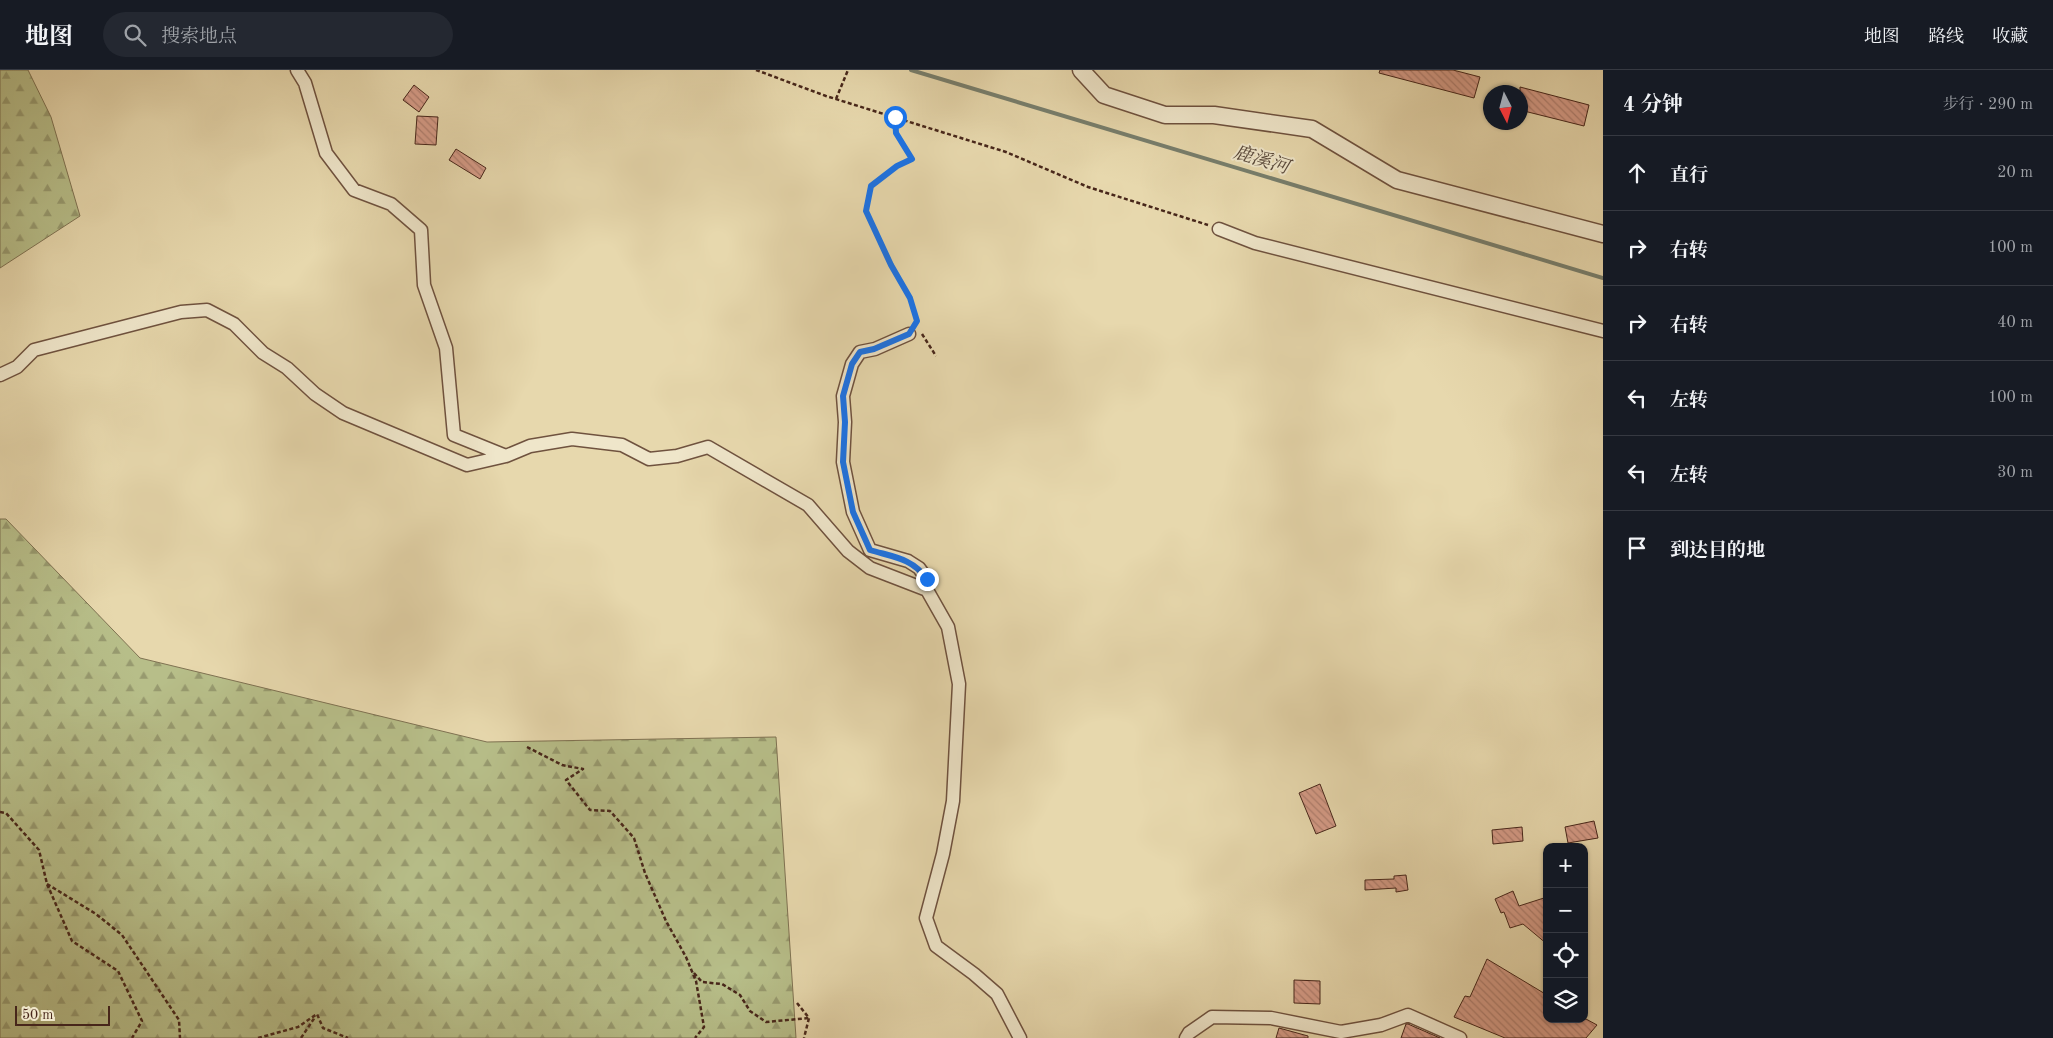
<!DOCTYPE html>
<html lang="zh">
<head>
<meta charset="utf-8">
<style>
  body { margin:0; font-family:"Old Standard TT","Noto Serif SC",serif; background:#242831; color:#f1f3f6 }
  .controls { position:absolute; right:15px; bottom:15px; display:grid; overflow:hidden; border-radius:10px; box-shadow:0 1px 4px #0004 }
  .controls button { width:45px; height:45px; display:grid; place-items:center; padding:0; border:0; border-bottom:1px solid #363941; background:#171b24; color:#f1f3f6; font:25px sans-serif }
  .compass { position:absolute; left:1483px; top:15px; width:45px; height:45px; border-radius:50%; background:#171b24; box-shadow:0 1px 4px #0004; rotate:174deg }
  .scale { position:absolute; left:15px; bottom:12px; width:95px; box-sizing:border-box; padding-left:5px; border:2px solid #47261a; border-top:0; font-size:14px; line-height:18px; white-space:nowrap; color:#47261a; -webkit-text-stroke:4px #efe6ca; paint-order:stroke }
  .stop { position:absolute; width:15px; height:15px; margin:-11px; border:4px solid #1a73e8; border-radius:50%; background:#fff }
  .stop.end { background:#1a73e8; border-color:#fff; box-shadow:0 1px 5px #0008 }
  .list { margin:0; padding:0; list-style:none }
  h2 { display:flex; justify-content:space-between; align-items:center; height:65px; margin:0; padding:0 20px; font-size:21px }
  h2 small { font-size:16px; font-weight:400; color:#9ea1a6 }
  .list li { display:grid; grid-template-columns:32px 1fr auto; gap:15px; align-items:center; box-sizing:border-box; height:75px; padding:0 20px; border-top:1px solid #363941 }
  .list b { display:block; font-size:19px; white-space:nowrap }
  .list em { font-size:16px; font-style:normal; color:#9ea1a6 }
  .icon { flex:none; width:28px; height:28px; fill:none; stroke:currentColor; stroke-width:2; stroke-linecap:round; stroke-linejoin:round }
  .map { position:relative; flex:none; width:1603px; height:968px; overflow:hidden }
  header { display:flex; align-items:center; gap:30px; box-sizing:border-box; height:70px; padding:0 25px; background:#171b24; border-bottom:1px solid #363941 }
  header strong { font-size:24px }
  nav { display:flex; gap:28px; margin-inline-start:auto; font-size:18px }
  .search { width:350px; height:45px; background:#242831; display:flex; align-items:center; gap:12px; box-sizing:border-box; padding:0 18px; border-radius:28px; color:#9ea1a6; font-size:19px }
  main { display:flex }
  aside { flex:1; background:#171b24 }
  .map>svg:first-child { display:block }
</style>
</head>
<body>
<header>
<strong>地图</strong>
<div class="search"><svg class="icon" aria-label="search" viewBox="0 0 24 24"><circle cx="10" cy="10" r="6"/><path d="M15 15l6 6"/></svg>搜索地点</div>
<nav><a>地图</a><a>路线</a><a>收藏</a></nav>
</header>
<main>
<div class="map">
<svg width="1603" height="968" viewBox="0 0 1603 968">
  <defs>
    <pattern id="forest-firs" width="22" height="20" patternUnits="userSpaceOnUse" patternTransform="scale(1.25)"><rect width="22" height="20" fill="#b7be89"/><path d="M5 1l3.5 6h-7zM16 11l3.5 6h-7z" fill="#979a6f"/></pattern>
    <pattern id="building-back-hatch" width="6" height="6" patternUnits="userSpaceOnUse" patternTransform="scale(1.25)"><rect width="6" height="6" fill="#d59b87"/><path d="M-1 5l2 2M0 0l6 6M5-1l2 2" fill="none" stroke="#af7e6e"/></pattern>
  </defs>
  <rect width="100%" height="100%" fill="#e7d8ad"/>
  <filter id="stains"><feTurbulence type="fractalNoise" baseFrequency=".004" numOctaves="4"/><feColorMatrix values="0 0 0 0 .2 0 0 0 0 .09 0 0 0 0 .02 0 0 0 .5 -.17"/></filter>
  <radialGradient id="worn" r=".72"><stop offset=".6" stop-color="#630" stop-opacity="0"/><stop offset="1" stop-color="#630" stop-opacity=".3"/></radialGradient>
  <path fill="url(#forest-firs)" stroke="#7f7252" d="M0 0H28L51 47 80 146 0 198Z
    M0 449H6L140 588 487 672 776 667 796 968H0Z"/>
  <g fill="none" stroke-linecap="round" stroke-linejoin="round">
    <path stroke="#787f6d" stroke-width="4" d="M911 0 1603 208"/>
  </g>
  <path fill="url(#building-back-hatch)" stroke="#47261a" d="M1380 0H1453L1480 7 1474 28 1379 3Z
    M414 15 429 27 419 42 403 30Z
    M1520 17 1589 35 1584 56 1520 40Z
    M417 46 438 47 436 75 415 74Z
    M456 79 486 98 480 109 449 90Z
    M1320 714 1336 756 1316 764 1299 723Z
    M1594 751 1598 768 1568 773 1565 757Z
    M1522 757 1523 771 1493 774 1492 760Z
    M1406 805 1408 820 1396 822V818L1365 820V810L1394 809V806Z
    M1513 821 1519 836 1547 827V874L1523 854 1510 858 1504 842 1501 843 1495 829Z
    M1487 889 1547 925V949H1586L1597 955 1586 968H1505L1454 947 1465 926 1470 927Z
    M1294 910 1320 911V934L1294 933Z
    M1406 954H1408L1440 968H1401Z
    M1279 958 1308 966V968H1276Z"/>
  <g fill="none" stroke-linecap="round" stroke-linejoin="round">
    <g stroke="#6f523f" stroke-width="15">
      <path id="minor" d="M297 0 305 13 326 83 354 120 391 134 421 160 424 215 446 278 454 365 506 386
        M1219 159 1255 173 1603 261
        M909 264 875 279 860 282 852 294 843 326 845 352 843 392 853 442 870 480 908 491 919 498 927 509V520L948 557 959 614 953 731 943 784 926 848 936 876 974 904 997 924 1020 968
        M0 305 17 297 34 280 181 242 207 240 234 254 263 283 287 298 315 324 343 343 467 395 506 386 530 376 572 369 622 375 649 389 677 386 708 377 808 435 848 481 870 498 927 520
        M1186 968 1189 963 1212 947 1271 948 1341 962 1381 955 1408 945 1460 968"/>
    </g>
    <g stroke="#6f523f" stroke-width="19">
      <path id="tertiary" d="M1081 0 1104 25 1165 45H1214L1312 59 1397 110 1603 164"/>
    </g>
    <path stroke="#47261a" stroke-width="2.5" stroke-dasharray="4 2.5" stroke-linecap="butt" d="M756 0 826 26 1006 82 1088 117 1208 155
      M836 29 848 0
      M895 47 896 63 912 89 897 96 871 116 866 141 891 195 910 228 917 251 915 255
      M922 264 936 286
      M527 677 562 695 583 699 566 710 590 740 610 741 634 768 645 803 666 851 686 887 696 911 704 957 695 968
      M0 742 6 743 39 780 47 814 72 871 118 901 142 951 132 968
      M47 814 96 844 122 865 179 950 180 968
      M694 903 702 912 722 914 740 925 750 941 766 952 809 948
      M797 933 809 948 804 968
      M258 968 298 957 317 944 323 958 348 968
      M301 968 315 947"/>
    <use href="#minor" stroke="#efe6ca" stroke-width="12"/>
    <use href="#tertiary" stroke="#efe6ca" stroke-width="16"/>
  </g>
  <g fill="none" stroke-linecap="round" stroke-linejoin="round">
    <path stroke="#1a73e8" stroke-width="6" d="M895 47 896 63 912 89 897 96 871 116 866 141 891 195 910 228 917 251 909 264 874 279 860 282 852 294 843 326 845 352 843 392 853 442 870 480C893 487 912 488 927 509"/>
  </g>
  <g text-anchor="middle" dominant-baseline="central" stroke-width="4" stroke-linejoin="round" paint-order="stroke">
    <g font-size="19" font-style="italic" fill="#5b4b3d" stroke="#efe6ca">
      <text transform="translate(1261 91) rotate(17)">鹿溪河</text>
    </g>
  </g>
  <rect width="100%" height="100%" filter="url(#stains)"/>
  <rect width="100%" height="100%" fill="url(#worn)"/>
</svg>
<div class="controls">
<button>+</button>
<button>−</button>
<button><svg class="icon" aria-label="locate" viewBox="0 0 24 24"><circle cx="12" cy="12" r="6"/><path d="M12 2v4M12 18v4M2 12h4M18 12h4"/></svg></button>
<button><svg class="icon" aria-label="layers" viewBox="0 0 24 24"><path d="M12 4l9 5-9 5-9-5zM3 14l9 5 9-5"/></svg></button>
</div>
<svg class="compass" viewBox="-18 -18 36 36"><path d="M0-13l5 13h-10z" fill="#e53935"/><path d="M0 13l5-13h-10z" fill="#9ea1a6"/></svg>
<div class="scale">50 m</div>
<div class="stop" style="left:895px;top:47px"></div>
<div class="stop end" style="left:927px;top:509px"></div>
</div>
<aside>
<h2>4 分钟<small>步行 · 290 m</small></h2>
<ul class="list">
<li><svg class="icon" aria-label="ahead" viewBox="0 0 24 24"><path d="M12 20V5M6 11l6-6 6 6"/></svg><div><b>直行</b></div><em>20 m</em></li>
<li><svg class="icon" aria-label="right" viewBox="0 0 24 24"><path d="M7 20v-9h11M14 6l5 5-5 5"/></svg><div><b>右转</b></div><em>100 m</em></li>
<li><svg class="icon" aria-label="right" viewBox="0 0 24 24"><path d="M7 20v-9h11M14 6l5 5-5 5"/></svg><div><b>右转</b></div><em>40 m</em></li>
<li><svg class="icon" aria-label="left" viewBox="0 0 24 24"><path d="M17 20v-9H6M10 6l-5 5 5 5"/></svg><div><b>左转</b></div><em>100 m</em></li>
<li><svg class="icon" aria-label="left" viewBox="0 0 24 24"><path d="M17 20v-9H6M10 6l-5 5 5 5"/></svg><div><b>左转</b></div><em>30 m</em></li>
<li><svg class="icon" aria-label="arrive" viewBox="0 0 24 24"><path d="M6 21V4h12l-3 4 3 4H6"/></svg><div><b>到达目的地</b></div></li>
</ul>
</aside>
</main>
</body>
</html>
